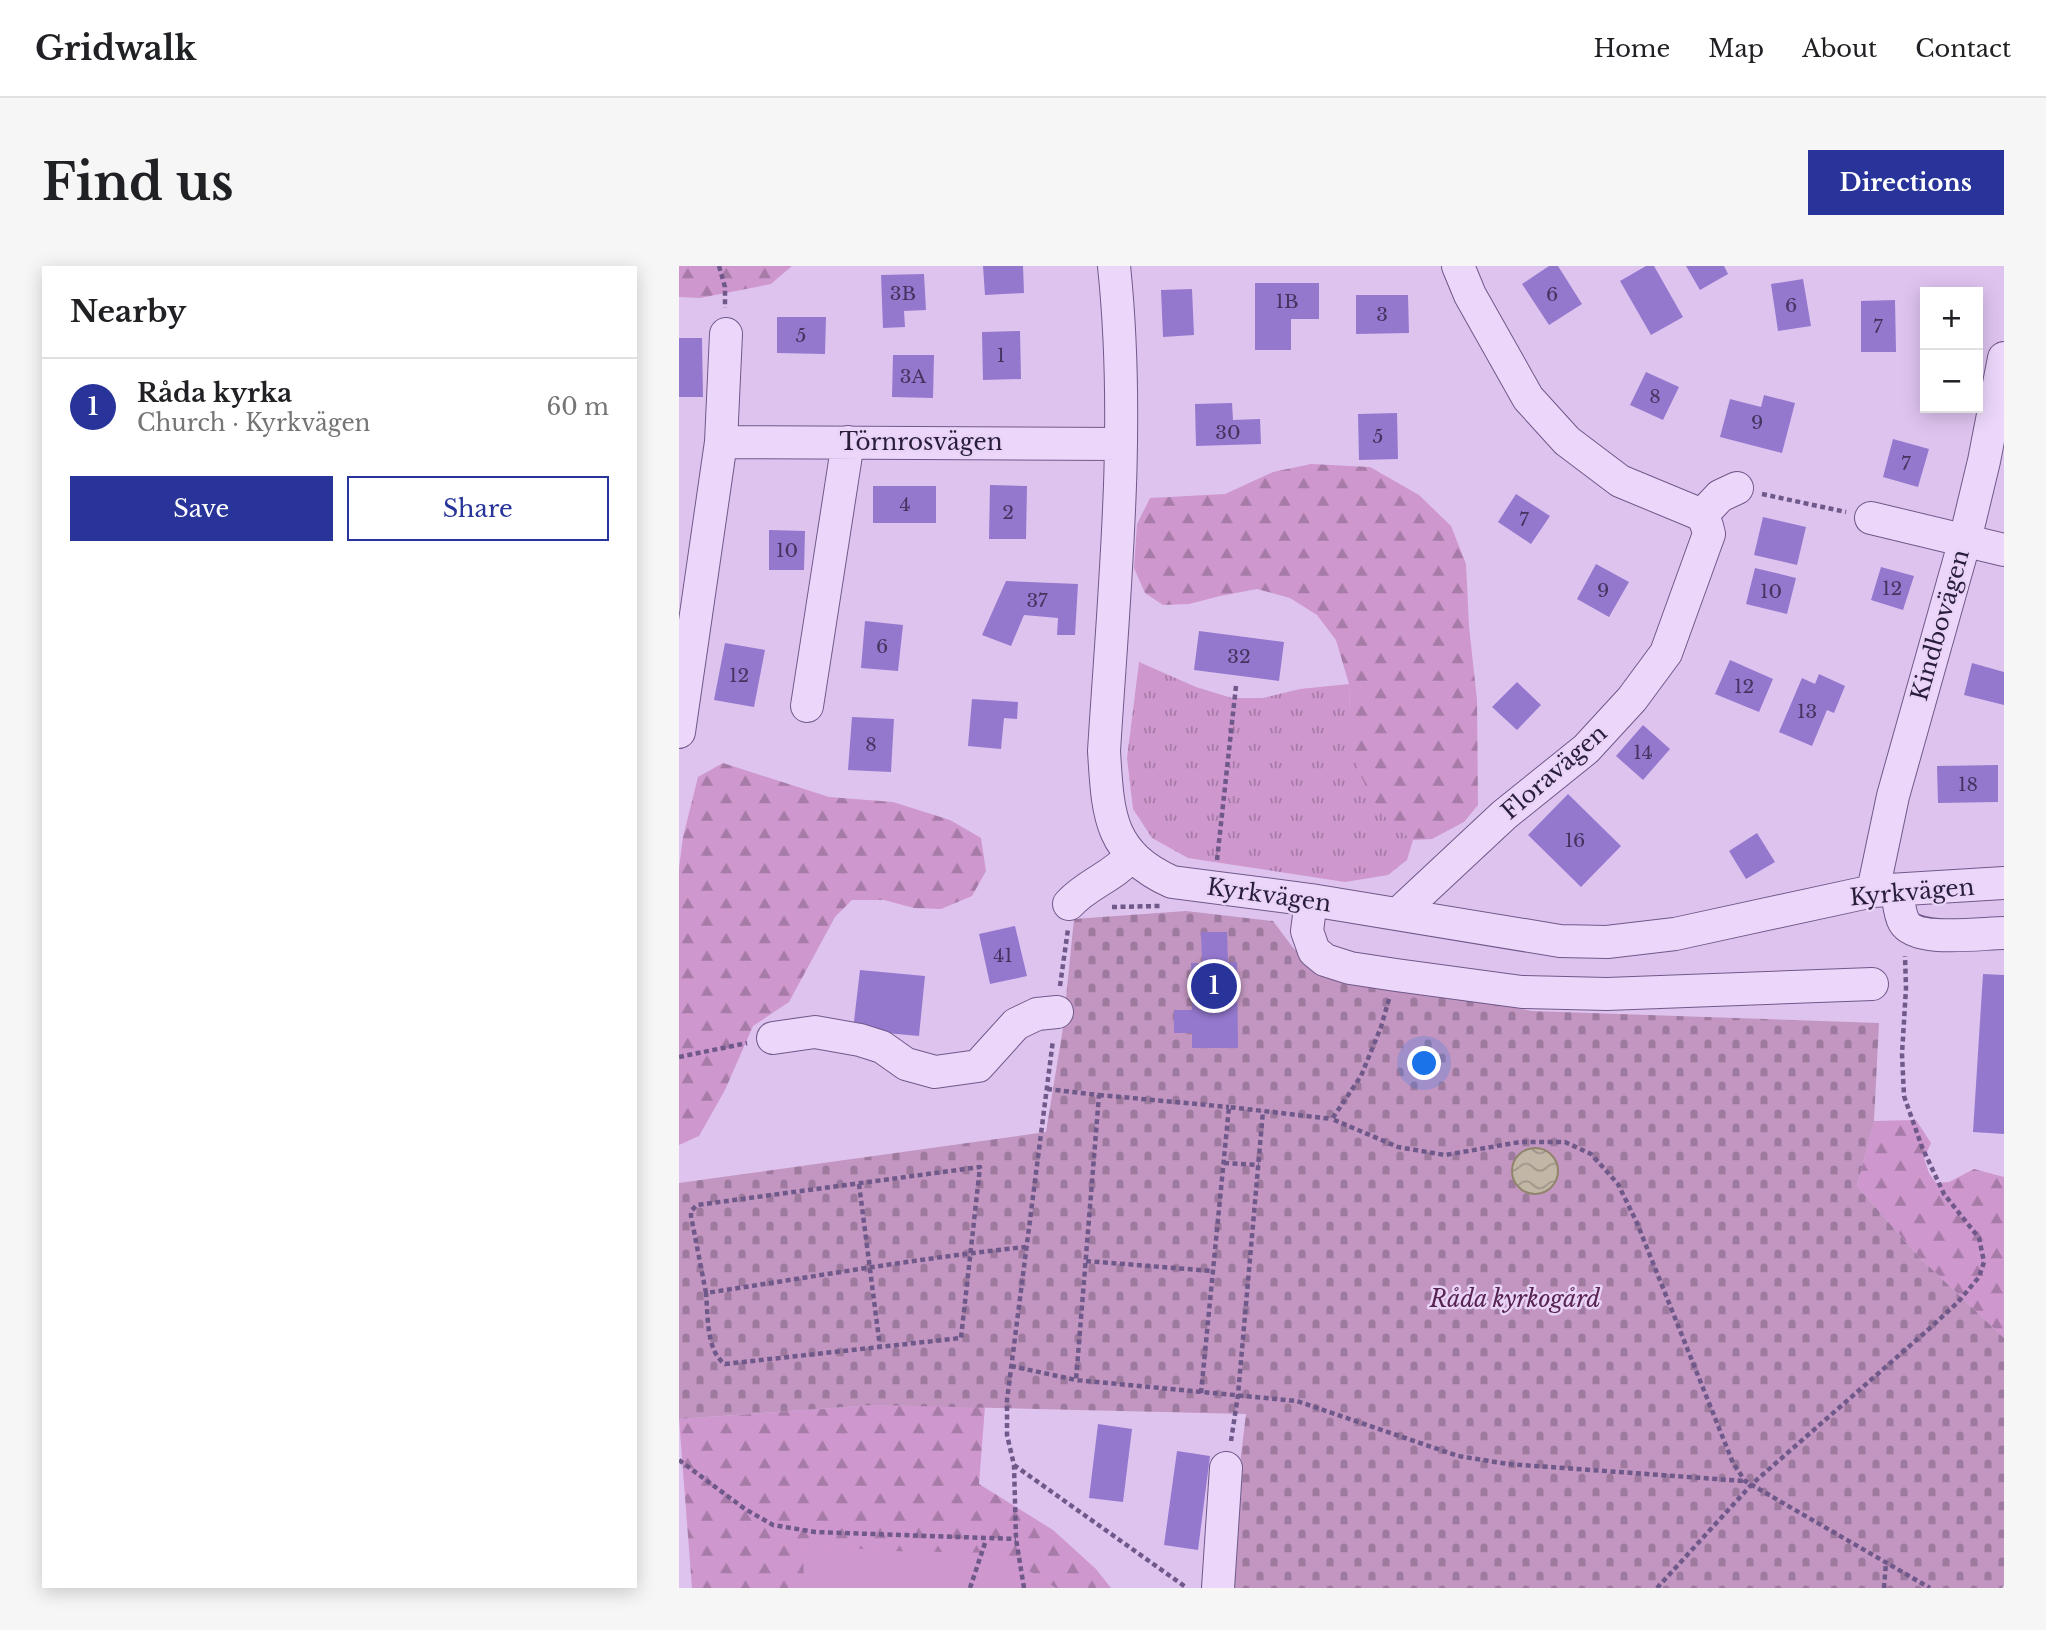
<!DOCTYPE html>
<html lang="en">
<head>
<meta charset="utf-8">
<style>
  body { margin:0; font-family:"Libre Baskerville",serif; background:#f6f6f6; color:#202124 }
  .controls { position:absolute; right:21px; top:21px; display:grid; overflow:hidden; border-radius:0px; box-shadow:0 4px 18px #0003 }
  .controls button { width:63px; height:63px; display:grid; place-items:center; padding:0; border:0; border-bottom:2px solid #e0e0e0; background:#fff; color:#202124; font:35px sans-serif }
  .you { position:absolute; left:746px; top:798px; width:24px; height:24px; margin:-18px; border:5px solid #fff; border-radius:50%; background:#1a73e8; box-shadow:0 0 0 10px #1a73e833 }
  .badge { display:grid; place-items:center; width:46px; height:46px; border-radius:50%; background:#28349a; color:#fff; font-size:23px; font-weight:700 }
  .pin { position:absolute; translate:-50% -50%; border:4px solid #fff; box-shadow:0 2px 7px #0006 }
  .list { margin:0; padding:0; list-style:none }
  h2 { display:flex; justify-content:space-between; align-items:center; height:91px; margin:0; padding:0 28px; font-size:30px }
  h2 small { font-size:23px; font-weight:400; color:#757577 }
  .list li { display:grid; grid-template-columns:46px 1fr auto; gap:21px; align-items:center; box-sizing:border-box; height:98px; padding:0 28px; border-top:2px solid #e0e0e0 }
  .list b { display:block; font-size:26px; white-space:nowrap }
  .list p { margin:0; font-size:23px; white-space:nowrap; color:#757577 }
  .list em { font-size:23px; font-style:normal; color:#757577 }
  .actions { display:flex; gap:14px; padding:21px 28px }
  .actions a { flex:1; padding:16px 0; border:2px solid #28349a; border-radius:0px; text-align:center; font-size:24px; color:#28349a }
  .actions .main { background:#28349a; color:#fff }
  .map { position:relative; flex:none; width:1325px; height:1322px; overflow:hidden; border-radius:0px }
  header { display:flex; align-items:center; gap:42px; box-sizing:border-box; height:98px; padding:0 35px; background:#fff; border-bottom:2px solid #e0e0e0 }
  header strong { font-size:33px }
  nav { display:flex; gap:38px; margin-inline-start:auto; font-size:24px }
  .intro { display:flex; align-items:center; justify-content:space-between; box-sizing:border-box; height:168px; padding:0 42px }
  h1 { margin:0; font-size:49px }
  .button { padding:18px 32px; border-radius:0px; background:#28349a; color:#fff; font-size:24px; font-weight:700 }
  main { display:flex; gap:42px; padding:0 42px }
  aside { flex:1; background:#fff; border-radius:0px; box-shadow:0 4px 18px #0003 }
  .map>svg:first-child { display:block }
</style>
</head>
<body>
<header>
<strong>Gridwalk</strong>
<nav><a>Home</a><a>Map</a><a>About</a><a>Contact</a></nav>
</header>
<div class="intro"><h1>Find us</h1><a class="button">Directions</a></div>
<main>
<aside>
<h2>Nearby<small></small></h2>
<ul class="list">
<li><span class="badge">1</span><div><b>Råda kyrka</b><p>Church · Kyrkvägen</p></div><em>60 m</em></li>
</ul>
<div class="actions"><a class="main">Save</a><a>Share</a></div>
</aside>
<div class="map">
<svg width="1325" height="1322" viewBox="0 0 1325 1322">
  <defs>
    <pattern id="grass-tufts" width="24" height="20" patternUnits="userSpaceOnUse" patternTransform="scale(1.75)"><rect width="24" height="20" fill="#ce97cd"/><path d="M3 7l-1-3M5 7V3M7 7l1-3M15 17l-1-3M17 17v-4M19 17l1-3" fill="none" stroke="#a77ba7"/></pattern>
    <pattern id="forest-firs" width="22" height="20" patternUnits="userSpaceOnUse" patternTransform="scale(1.75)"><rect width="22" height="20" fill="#ce97cd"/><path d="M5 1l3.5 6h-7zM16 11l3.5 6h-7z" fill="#a77ba7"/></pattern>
    <pattern id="cemetery-stones" width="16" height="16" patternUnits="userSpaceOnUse" patternTransform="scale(1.75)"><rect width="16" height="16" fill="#c296c1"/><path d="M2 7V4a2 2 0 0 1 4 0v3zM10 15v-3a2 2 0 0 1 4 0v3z" fill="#9e7a9e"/></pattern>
    <pattern id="water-waves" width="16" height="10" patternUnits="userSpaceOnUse" patternTransform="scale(1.75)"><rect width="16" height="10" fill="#c2b7a6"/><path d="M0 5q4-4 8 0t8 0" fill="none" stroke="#9e9488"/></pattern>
  </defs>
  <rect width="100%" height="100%" fill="#dec3ef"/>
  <path fill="url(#grass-tufts)" d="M460 396 517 421 553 432H584L621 423 670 418C671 482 677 534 734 574L728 594 709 609 666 616 509 592 473 572 454 543 448 492Z"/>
  <path fill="url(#forest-firs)" d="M0 0H113L92 18 21 32 0 31Z
    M632 198 691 201 740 229 772 260 787 298 790 360 798 434 799 539 785 556 753 573 734 574 713 560 692 531 678 502 671 465 670 418 657 374 638 349 611 332 578 323 541 330 510 338 484 339 466 327 455 302 458 258 471 232 546 228 594 206Z
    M44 497 150 531 214 536 271 554 302 572 307 605 293 630 262 643 235 642 205 634H173L156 651 110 736 74 760 46 824 20 870 0 879V602L4 571 19 511Z
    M1237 854 1252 877 1245 892 1250 907 1257 917 1270 916 1295 903 1325 911V1072L1239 990 1178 920 1195 855Z
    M195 1139 306 1140 300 1218 374 1264 417 1303 432 1322H13L0 1153Z"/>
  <path fill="url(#cemetery-stones)" d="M507 645 594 655 615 683 657 707 853 745 1200 757 1195 855 1178 920 1239 990 1325 1072V1319L1323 1322H546L567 1148 195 1139 0 1153V917L367 866 384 762 395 653Z"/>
  <path fill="#ce97cd" d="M124 1278 208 1285 322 1287 377 1322H125Z"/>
  <path fill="url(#water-waves)" stroke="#91846c" stroke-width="2" d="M833 905a23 23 0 1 1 46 0a23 23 0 1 1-46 0Z"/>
  <path fill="#9478ce" d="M304 0H344L345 27 306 29Z
    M870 0H879L903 38 870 59 843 18Z
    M967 0H975L1004 51 972 69 941 15Z
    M1007 0H1045L1049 8 1021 24Z
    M245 8 247 44 225 45 226 61 204 62 202 9Z
    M1124 13 1132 60 1099 65 1092 18Z
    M576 17H640V53H612V84H576Z
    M513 23 515 69 484 71 482 24Z
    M677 29H729L730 67 677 68Z
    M1216 34 1217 86H1182V35Z
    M98 51H147L146 88 98 87Z
    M341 65 342 113 304 114 303 66Z
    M0 72H23L24 131H0Z
    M214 89H255L254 132 213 131Z
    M967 106 1000 121 984 154 951 139Z
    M1085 129 1116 137 1103 187 1041 171 1051 133 1082 141Z
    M553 137 554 154 581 153 582 178 517 180 516 138Z
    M718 147 719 193 680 194 679 148Z
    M1214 173 1250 183 1239 221 1204 211Z
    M311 219 348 220 347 273H310Z
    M194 220H257V257H194Z
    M837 228 871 250 852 278 819 256Z
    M1084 251 1127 261 1118 299 1075 289Z
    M90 264 126 265 125 304H90Z
    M917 298 950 316 930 351 898 333Z
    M1202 301 1235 310 1224 344 1192 334Z
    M1076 302 1117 312 1108 348 1067 338Z
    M327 315 399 318 396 369H378L379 352 345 349 332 380 303 369Z
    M186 355 224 359 219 405 182 402Z
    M520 365 605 376 600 415 515 404Z
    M46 377 86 384 75 441 35 434Z
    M1051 394 1094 413 1080 446 1036 428Z
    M1293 397 1325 406V439L1285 429Z
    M1140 408 1166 420 1155 447 1148 444 1133 480 1100 466 1123 412 1136 418Z
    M838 416 862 439 838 464 813 441Z
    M293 433 339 436 338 453 325 452 322 483 289 480Z
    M173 451 215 453 212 506 169 504Z
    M964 459 991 483 964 514 937 490Z
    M1319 499V536L1259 537 1258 500Z
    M889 528 942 580 902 621 849 569Z
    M1078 567 1096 596 1067 613 1050 585Z
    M336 660 348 710 311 718 300 668Z
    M522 666H548L549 696H558L559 782H513V767H495V744H513L512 697H523Z
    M181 704 246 710 240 770 174 764Z
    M1304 708 1325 709V868L1294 866Z
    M419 1158 453 1163 444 1236 410 1232Z
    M498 1185 531 1190 519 1284 485 1279Z"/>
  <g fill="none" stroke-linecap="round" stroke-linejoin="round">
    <g stroke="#6f598a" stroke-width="34">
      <path id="minor" d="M435 0C452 161 435 325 425 485 429 548 429 587 493 616L632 634 881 675 928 676 996 668 1194 625 1325 617
        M42 176 47 68
        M1023 249 1041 230 1058 222
        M1192 252 1325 284
        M128 440 169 176
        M0 466 42 176 442 178
        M1218 624C1220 635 1220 647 1225 656 1237 677 1303 667 1325 667
        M1194 625 1214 530 1286 274 1305 195 1325 92
        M632 634 628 665 635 685 646 694 671 702 717 709 843 726 928 728 1193 718
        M390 638C408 618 434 611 452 590
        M719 648 825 549 907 483 953 433 987 387 1030 268 1028 260 1023 249 941 215 888 175 849 132 791 29 779 0
        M94 772 136 766 181 774 203 781 227 798 256 806 299 800 337 758 358 748 378 746
        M539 1322 547 1202"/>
    </g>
    <path stroke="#6f598a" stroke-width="4.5" stroke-dasharray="5 3.5" stroke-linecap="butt" d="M40 0 46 21V42
      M1083 228 1167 246
      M538 594 557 420
      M433 641 481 640
      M381 720 389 663
      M710 733 702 761 682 810 653 853 719 881 766 889 841 876H886L912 888 939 918 958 957 1054 1197 1066 1215 1251 1322
      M0 791 68 777
      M368 823 420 829 397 1114
      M420 829 550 841
      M545 897 580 899
      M180 918 201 1081
      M407 995 533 1005
      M27 1027 12 950V945L18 939 301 901 282 1072 46 1098C27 1086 29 1048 27 1027 133 1011 240 992 347 981
      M332 1100 397 1114 618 1135 779 1190 829 1198 1065 1215
      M522 1127 550 841 653 853
      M552 1175 559 1129 584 845
      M0 1194 66 1243 94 1259 136 1266 337 1273
      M335 1199 508 1322
      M291 1322 307 1274
      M345 1322 337 1273 335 1199 328 1169V1134L374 774
      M978 1322 1073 1218 1250 1063 1279 1036 1300 1011 1305 996 1300 972 1265 928 1243 881 1225 830 1223 788 1227 722 1226 690
      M1205 1322 1207 1296"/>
    <use href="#minor" stroke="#ecd7fa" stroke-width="32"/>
  </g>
  <g text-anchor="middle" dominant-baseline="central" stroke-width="5" stroke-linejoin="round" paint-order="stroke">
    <g font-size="19" fill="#44345f">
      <text x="224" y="27">3B</text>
      <text x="873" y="28">6</text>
      <text x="608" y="35">1B</text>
      <text x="1112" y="39">6</text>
      <text x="703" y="48">3</text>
      <text x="1199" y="60">7</text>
      <text x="122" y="69">5</text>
      <text x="322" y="89">1</text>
      <text x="234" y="110">3A</text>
      <text x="976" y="130">8</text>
      <text x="1078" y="156">9</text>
      <text x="549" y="166">30</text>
      <text x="699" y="170">5</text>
      <text x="1227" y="197">7</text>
      <text x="226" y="238">4</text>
      <text x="329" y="246">2</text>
      <text x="845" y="253">7</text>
      <text x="108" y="284">10</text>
      <text x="1213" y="322">12</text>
      <text x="924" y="324">9</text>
      <text x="1092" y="325">10</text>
      <text x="358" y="334">37</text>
      <text x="203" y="380">6</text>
      <text x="560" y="390">32</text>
      <text x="60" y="409">12</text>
      <text x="1065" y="420">12</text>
      <text x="1128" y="445">13</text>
      <text x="192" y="478">8</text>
      <text x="964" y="486">14</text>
      <text x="1289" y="518">18</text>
      <text x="896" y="574">16</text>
      <text x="324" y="689">41</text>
    </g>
    <g font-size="23" fill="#291e3a" stroke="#e9d3f6">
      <text x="242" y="176">Törnrosvägen</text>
      <text transform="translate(1261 359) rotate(-74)">Kindbovägen</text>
      <text transform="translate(875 506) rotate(-41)">Floravägen</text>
      <text transform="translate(1233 626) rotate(-5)">Kyrkvägen</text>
      <text transform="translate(590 629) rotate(8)">Kyrkvägen</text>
    </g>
    <g font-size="23" font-style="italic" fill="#57244f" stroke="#e9d3f6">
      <text x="836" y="1033">Råda kyrkogård</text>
    </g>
  </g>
</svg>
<div class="controls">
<button>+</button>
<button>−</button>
</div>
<div class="you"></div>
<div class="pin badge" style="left:535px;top:720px">1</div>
</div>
</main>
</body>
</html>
